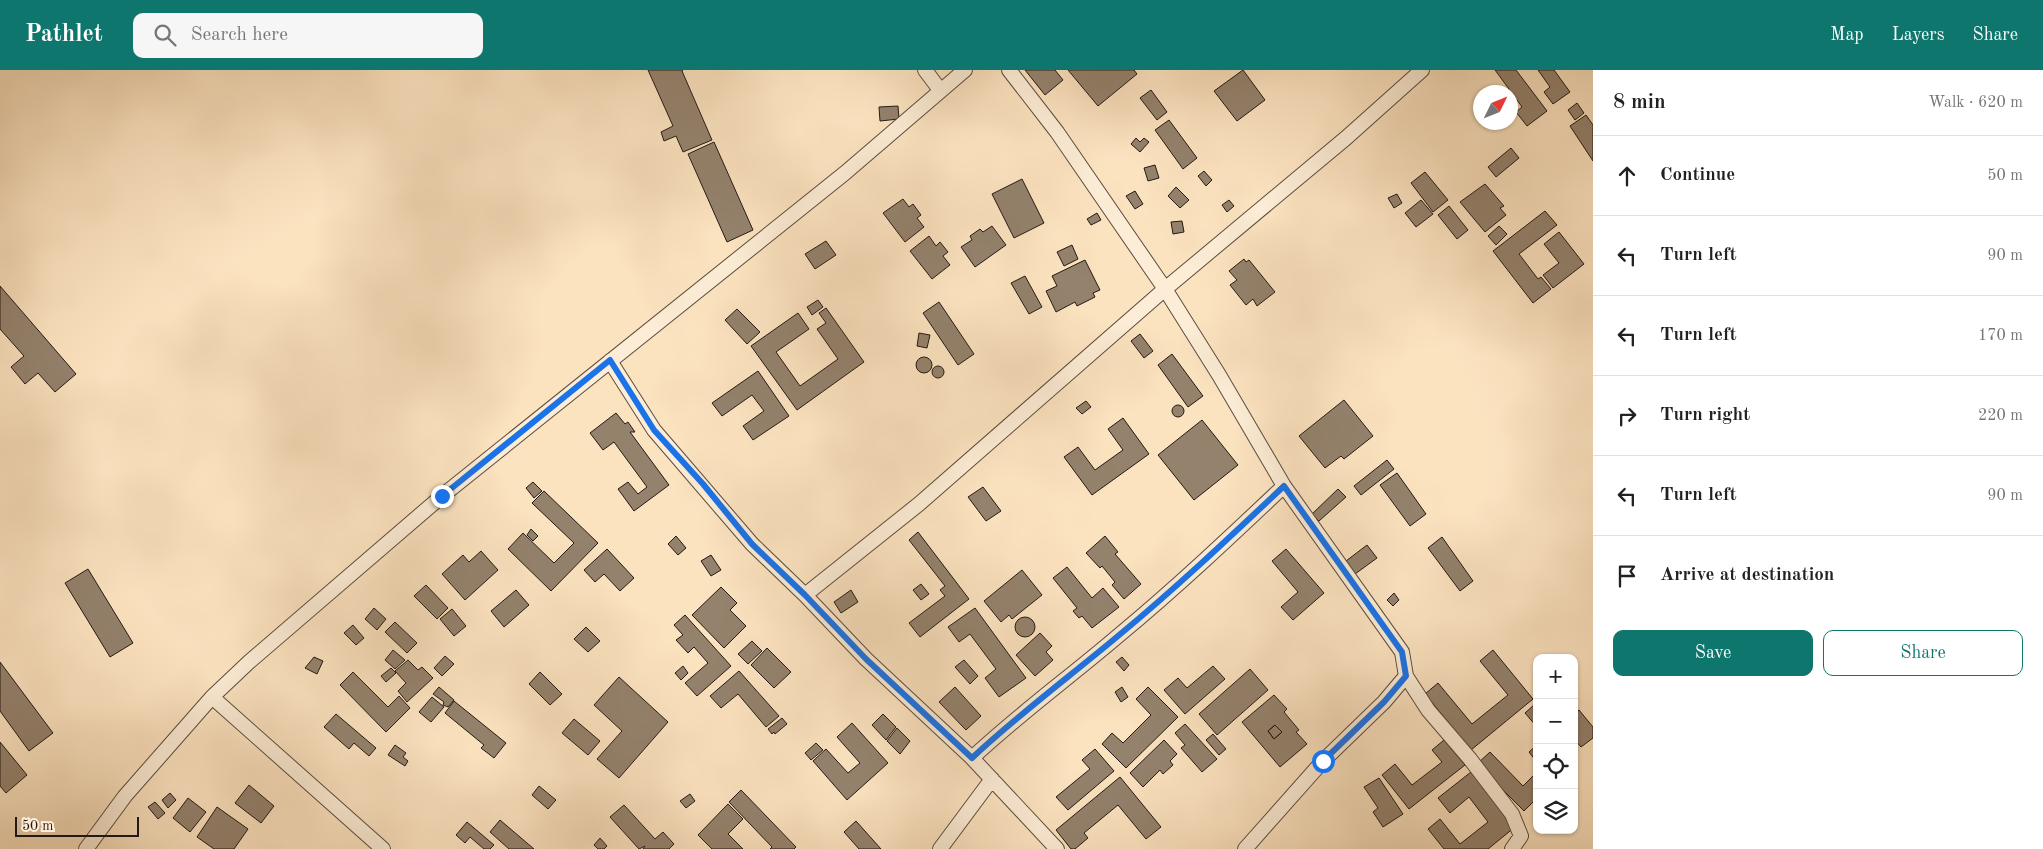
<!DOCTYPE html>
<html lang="en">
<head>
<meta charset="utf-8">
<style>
  body { margin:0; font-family:"Old Standard TT",serif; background:#f6f6f6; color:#222 }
  .controls { position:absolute; right:15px; bottom:15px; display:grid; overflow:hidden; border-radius:10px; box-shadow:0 1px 4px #0004 }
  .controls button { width:45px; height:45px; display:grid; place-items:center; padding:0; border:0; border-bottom:1px solid #e0e0e0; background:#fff; color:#222; font:25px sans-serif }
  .compass { position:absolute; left:1473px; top:15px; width:45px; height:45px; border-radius:50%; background:#fff; box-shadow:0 1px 4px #0004; rotate:47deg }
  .scale { position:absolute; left:15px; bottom:12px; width:124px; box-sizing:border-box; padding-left:5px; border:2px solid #241914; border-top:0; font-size:14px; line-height:18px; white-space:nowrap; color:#241914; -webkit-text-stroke:4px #fdedd6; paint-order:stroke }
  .stop { position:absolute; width:15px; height:15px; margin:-11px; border:4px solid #1a73e8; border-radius:50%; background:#fff }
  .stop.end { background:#1a73e8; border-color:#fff; box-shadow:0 1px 5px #0008 }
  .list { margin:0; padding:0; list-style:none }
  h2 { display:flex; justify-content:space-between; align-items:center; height:65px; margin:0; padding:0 20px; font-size:21px }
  h2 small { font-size:16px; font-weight:400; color:#767676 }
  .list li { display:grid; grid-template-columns:32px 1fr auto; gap:15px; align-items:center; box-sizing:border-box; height:80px; padding:0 20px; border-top:1px solid #e0e0e0 }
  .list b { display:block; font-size:19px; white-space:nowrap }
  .list em { font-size:16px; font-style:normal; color:#767676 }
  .actions { display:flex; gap:10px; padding:15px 20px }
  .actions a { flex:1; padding:11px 0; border:1px solid #0f766e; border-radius:10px; text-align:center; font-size:18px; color:#0f766e }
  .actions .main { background:#0f766e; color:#fff }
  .icon { flex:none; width:28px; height:28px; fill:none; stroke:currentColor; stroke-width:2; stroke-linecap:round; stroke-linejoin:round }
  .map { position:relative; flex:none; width:1593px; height:779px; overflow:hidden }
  header { display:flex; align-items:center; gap:30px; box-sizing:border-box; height:70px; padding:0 25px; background:#0f766e; color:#fff }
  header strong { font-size:24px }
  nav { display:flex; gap:28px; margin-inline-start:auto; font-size:18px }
  .search { width:350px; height:45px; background:#f6f6f6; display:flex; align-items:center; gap:12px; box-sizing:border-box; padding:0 18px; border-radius:10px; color:#767676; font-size:19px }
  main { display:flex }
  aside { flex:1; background:#fff }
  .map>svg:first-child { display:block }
</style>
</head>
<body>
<header>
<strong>Pathlet</strong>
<div class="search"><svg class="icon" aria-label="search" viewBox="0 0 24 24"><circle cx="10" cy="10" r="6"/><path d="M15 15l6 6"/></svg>Search here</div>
<nav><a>Map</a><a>Layers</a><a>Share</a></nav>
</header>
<main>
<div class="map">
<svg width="1593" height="779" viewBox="0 0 1593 779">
  <rect width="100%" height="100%" fill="#fce3c0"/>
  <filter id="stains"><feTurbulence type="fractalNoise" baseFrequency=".004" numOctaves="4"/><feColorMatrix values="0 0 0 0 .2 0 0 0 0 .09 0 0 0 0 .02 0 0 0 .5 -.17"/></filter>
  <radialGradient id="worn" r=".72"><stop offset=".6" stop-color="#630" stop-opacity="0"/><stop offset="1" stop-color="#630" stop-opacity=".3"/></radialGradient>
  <path fill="#94826d" stroke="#241914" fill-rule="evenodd" d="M648 0H683L682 1 712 70 683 82 676 66 664 71 661 62 673 56Z
    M1025 0H1055L1063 10 1045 25Z
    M1068 0H1134L1137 4 1098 36Z
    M1243 0 1265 30 1237 51 1214 21Z
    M1495 0H1516L1547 41 1527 56 1516 42 1522 37 1517 30 1510 34V22H1505L1509 19Z
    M1538 0H1554L1570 22 1553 34 1544 22 1550 17Z
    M1151 20 1167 42 1157 50 1140 28Z
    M1577 33 1584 43 1575 50 1568 40Z
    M898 36 899 49 880 51 879 37Z
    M1586 45 1593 55V91L1570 56Z
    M1169 50 1197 88 1183 99 1155 60Z
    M1136 68 1140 72 1144 68 1149 72 1140 82 1131 74Z
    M714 72 753 160 727 172 688 84Z
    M1511 78 1519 88 1496 107 1488 97Z
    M1155 95 1159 108 1148 111 1144 98Z
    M1204 101 1212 110 1206 116 1198 106Z
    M1425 102 1448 130 1433 142 1411 113Z
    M1022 109 1044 153 1014 168 992 124Z
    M1485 114 1504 136 1500 138 1506 145 1485 162 1460 132Z
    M1176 117 1189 130 1180 138 1168 126Z
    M1135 121 1143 134 1135 139 1126 126Z
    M1397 124 1402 133 1394 138 1388 128Z
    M903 129 909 137 913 134 921 145 917 148 924 157 905 172 883 143Z
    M1229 130 1234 136 1227 142 1222 135Z
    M1421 130 1433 144 1416 157 1405 143Z
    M1449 136 1468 160 1457 169 1438 145Z
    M1545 141 1557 155 1519 184 1538 209 1541 207 1551 219 1533 233 1493 181Z
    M1097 143 1101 150 1091 155 1087 149Z
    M1182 151 1184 162 1173 164 1171 152Z
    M992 156 1006 175 975 197 961 177 972 170 970 166 980 159 983 162Z
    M1499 156 1507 164 1496 175 1488 166Z
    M1559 162 1584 194 1553 218 1543 205 1559 193 1544 174Z
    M929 166 936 176 940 172 948 182 943 186 950 195 932 209 910 181Z
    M826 171 836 185 815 199 805 184Z
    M1072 175 1078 189 1064 196 1057 182Z
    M1244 189 1246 192 1249 190 1275 222 1257 236 1253 229 1246 235 1230 215 1237 210 1229 201Z
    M1085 190 1100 220 1093 223 1095 227 1077 236 1075 232 1056 242 1046 221 1057 216 1052 206Z
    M1025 206 1042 237 1029 244 1011 213Z
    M0 216 76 304 55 322 38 303 25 314 11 297 24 286 0 259Z
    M818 230 823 237 812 245 807 237Z
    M939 232 974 284 958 295 923 243Z
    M826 238 864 292 797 340 751 276 798 243 809 259 776 282 800 316 838 289 817 259 826 253 819 243Z
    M737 239 760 262 747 274 725 250Z
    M919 263 930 265 927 278 917 276Z
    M1140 264 1153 281 1144 288 1131 271Z
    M1172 284 1203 326 1188 337 1158 295Z
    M916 295a8 8 0 1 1 16 0a8 8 0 1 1-16 0Z
    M932 302a6 6 0 1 1 12 0a6 6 0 1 1-12 0Z
    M758 301 789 346 753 370 743 356 764 341 752 325 722 346 712 333Z
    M1344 330 1373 366 1344 389 1341 386 1325 398 1299 366Z
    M1086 331 1091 337 1082 344 1076 338Z
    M1172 341a6 6 0 1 1 12 0a6 6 0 1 1-12 0Z
    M616 343 625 354 628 352 635 362H630L669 415 634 441 618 419 628 412 638 424 647 417 614 372 603 380 590 363Z
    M1123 348 1149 384 1092 425 1064 387 1078 377 1095 400 1123 380 1108 359Z
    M1202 350 1238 395 1194 430 1158 385Z
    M1387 390 1394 399 1361 425 1354 416Z
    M1397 403 1426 444 1410 456 1380 415Z
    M533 412 542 421 534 428 526 418Z
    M983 417 1001 441 986 451 968 427Z
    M1338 419 1346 427 1319 451 1312 444Z
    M544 421 598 473 551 521 508 479 523 463 554 493 574 473 532 433Z
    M531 459 538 466 533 471 527 465Z
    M918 462 969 529 920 567 909 553 945 526 940 520 945 516 909 470Z
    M676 466 686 478 678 485 668 474Z
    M1105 466 1118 482 1115 484 1141 514 1124 529 1112 515 1115 512 1102 496 1100 498 1086 483Z
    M1442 467 1473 511 1460 521 1428 478Z
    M1367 475 1377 488 1355 504 1346 491Z
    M607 479 634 508 620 521 604 504 595 512 584 500Z
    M1286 479 1324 523 1293 550 1281 537 1298 522 1272 491Z
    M481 481 498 500 465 530 442 504 463 485 469 492Z
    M711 485 721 500 711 506 701 491Z
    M1067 497 1092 528 1103 518 1119 537 1092 558 1082 546 1079 548 1073 541 1077 538 1053 508Z
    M88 499 133 573 110 587 65 513Z
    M1022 500 1042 525 1012 549 1009 545 1001 552 984 531Z
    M921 514 929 524 921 530 913 520Z
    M426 515 448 538 437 549 414 526Z
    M721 517 737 533 730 540 746 556 724 578 692 545Z
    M516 520 529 535 504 557 491 541Z
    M851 520 858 532 841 543 834 532Z
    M1394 523 1399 530 1393 536 1387 530Z
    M374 538 386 549 377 560 365 549Z
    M975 538 1026 608 999 627 985 608 996 599 970 564 959 572 948 557Z
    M452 539 466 556 454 566 440 549Z
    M685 545 731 596 697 626 685 613 708 593 694 577 688 583 676 570 683 565 674 555Z
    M1015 557a10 10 0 1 1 20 0a10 10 0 1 1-20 0Z
    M395 552 417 573 407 583 385 562Z
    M353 555 364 568 356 575 344 563Z
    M586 557 600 571 588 582 574 569Z
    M1040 563 1052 576 1046 582 1053 590 1035 606 1016 585Z
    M752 571 762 581 748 594 738 584Z
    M767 578 791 602 774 618 751 595Z
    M393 580 405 590 395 599 385 590Z
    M1493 580 1533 629 1471 680 1425 624 1438 613 1472 654 1508 625 1480 591Z
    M445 586 454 594 442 606 434 598Z
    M314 587 323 591 317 604 305 598Z
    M1122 587 1129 595 1124 601 1116 592Z
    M408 590 418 600 422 597 433 608 407 632 398 621 406 613 395 601Z
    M964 590 978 606 970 614 955 597Z
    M0 592 53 663 29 681 0 641Z
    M683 596 688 603 681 610 675 603Z
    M1213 596 1225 609 1185 644 1164 620 1178 608 1187 618Z
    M391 598 396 603 386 612 381 606Z
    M1250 599 1268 620 1217 665 1199 644Z
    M739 601 779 646 766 657 738 624 721 638 710 626Z
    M353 602 388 637 399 626 410 638 386 662 340 615Z
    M540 602 562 624 550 635 529 614Z
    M619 607 668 652 619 708 597 689 622 661 594 635Z
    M439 617 454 630 448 637 443 635 444 632 433 624Z
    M955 617 981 646 966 660 939 632Z
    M1122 617 1128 627 1121 632 1115 622Z
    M1148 617 1178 647 1126 698 1102 674 1112 663 1123 673 1151 645 1136 629Z
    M1274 625 1287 639 1284 642 1299 660 1296 662 1307 674 1280 697 1242 652ZM1275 655 1282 662 1274 669 1268 661Z
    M432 627 444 637 431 652 419 642Z
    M454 631 506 673 494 688 481 678 484 675 445 643Z
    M1534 635 1537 637V657L1525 643Z
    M1579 640 1593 657V668L1581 677 1574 669V645Z
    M336 644 376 678 369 686 354 673 349 679 324 657Z
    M883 644 896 657 886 670 872 655Z
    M782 648 787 654 775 664 774 662 772 664 768 659Z
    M574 649 600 671 588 685 562 663Z
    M852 653 888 693 847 730 813 691 826 679 848 703 860 693 837 667Z
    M1185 654 1217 689 1202 702 1181 678 1185 675 1175 663Z
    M1275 655 1282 662 1274 669 1268 661Z
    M897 658 910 671 900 684 887 671Z
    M1213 664 1226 679 1219 685 1206 670Z
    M1164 670 1177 684 1170 691 1173 695 1163 704 1160 700 1143 717 1130 703Z
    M1444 670 1465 695 1409 739 1382 705 1395 694 1412 715 1442 692 1432 680Z
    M0 672 27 705 6 723 0 716Z
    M816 673 823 680 811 690 805 683Z
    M395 675 406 683 403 687 408 691 405 696 388 685Z
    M1537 675V690L1536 691 1529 682Z
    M1095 679 1114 701 1068 740 1056 727 1090 699 1082 690Z
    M1490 682 1523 716 1537 702V728L1524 741 1477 694Z
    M1471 702 1515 757 1488 779H1444L1428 759 1440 749 1460 774 1488 752 1469 727 1450 743 1438 728Z
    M1120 707 1161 757 1146 769 1118 735 1084 763 1088 768 1075 779H1071L1056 760Z
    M1379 708 1403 744 1383 757 1373 742 1378 738 1364 717Z
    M249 715 274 736 261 753 235 733Z
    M539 716 556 730 548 739 532 725Z
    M741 720 796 777 794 779H770L772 777 729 732Z
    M170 723 176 730 168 738 162 730Z
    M690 724 695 731 686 738 680 731Z
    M188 728 206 742 190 762 173 748Z
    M155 732 165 743 158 749 148 737Z
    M728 734 743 749 728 764 743 779H712L698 765Z
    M624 735 655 769 663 762 674 774 669 779H643L645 776 639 779 610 747Z
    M217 737 248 759 234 779H214L197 767Z
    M500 750 534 779H509L490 762Z
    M856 751 881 779H859L844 762Z
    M467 752 494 775 490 779H484L470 767 465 773 456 765Z
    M600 768 607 776 604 779H598L594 775Z"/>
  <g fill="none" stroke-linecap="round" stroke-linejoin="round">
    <g stroke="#5a4c3f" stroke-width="16">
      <path id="street" d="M925 0 940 20
        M1009 0 1057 62 1165 219 1346 68 1422 0
        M610 291 654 360 752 474 805 525 866 589 972 688 1057 779
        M805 525 919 434 1165 219 1219 305 1284 416 1402 582 1406 606 1428 640 1470 689 1512 744 1521 766 1512 779
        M212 627 383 779
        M972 688C1019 644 1070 607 1118 566 1176 518 1230 467 1284 416
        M86 779 125 726 212 627 249 592 442 426 845 103 965 0
        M940 779 992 709
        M1245 779 1323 691 1384 632 1406 606"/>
    </g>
    <use href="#street" stroke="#fdedd6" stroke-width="14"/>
  </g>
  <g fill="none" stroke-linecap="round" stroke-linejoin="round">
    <path stroke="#1a73e8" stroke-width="6" d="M442 426 610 290 654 360 703 414 752 474 805 525 866 589 972 688C1019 644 1069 607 1118 566 1176 518 1230 467 1284 416L1402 582 1406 606 1384 632 1323 691"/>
  </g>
  <rect width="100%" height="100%" filter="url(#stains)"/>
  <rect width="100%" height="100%" fill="url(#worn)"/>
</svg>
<div class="controls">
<button>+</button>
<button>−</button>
<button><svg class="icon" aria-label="locate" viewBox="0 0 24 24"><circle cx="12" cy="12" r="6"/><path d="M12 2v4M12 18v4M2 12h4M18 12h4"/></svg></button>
<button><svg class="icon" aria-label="layers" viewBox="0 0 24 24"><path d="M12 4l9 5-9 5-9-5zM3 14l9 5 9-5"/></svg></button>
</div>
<svg class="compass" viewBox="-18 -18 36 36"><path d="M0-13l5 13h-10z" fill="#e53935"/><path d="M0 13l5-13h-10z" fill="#767676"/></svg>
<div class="scale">50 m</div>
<div class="stop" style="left:1323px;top:691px"></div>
<div class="stop end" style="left:442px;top:426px"></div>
</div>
<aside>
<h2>8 min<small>Walk · 620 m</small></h2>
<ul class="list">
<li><svg class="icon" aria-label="ahead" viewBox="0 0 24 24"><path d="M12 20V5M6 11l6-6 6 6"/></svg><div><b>Continue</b></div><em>50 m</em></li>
<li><svg class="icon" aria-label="left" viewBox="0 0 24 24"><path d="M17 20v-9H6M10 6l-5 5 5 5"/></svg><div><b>Turn left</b></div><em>90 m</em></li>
<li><svg class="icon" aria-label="left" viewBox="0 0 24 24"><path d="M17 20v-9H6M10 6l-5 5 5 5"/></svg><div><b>Turn left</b></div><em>170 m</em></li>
<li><svg class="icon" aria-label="right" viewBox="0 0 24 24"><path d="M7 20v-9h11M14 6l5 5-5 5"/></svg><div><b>Turn right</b></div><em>220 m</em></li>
<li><svg class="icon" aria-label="left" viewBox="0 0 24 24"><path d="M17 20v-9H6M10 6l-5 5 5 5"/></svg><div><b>Turn left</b></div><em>90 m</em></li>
<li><svg class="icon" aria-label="arrive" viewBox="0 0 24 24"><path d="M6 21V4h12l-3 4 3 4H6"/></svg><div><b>Arrive at destination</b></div></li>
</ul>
<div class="actions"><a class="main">Save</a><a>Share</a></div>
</aside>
</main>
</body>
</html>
